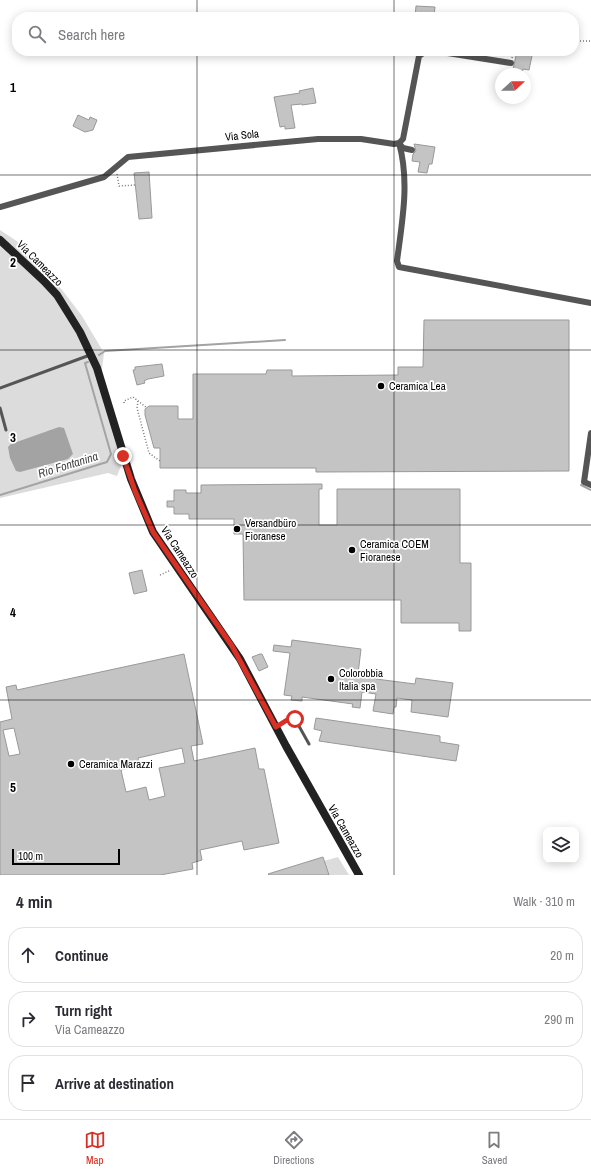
<!DOCTYPE html>
<html lang="en">
<head>
<meta charset="utf-8">
<style>
  body { margin:0; font-family:"Archivo Narrow",sans-serif; background:#f7f7f7; color:#2b2b33 }
  .controls { position:absolute; right:12px; bottom:12px; display:grid; overflow:hidden; border-radius:8px; box-shadow:0 2px 10px #0003 }
  .controls button { width:36px; height:36px; display:grid; place-items:center; padding:0; border:0; border-bottom:1px solid #e1e1e2; background:#fff; color:#2b2b33; font:20px sans-serif }
  .compass { position:absolute; left:495px; top:68px; width:36px; height:36px; border-radius:50%; background:#fff; box-shadow:0 2px 10px #0003; rotate:68deg }
  .scale { position:absolute; left:12px; bottom:10px; width:108px; box-sizing:border-box; padding-left:4px; border:2px solid #000; border-top:0; font-size:11px; line-height:14px; white-space:nowrap; color:#000; -webkit-text-stroke:3px #fff; paint-order:stroke }
  .stop { position:absolute; width:12px; height:12px; margin:-9px; border:3px solid #d93025; border-radius:50%; background:#fff }
  .stop.end { background:#d93025; border-color:#fff; box-shadow:0 1px 4px #0008 }
  .list { margin:0; padding:0; list-style:none }
  h2 { display:flex; justify-content:space-between; align-items:center; height:52px; margin:0; padding:0 16px; font-size:17px }
  h2 small { font-size:13px; font-weight:400; color:#7c7c81 }
  .list li { display:grid; grid-template-columns:26px 1fr auto; gap:12px; align-items:center; box-sizing:border-box; height:56px; margin:0 8px 8px; padding:0 8px; border:1px solid #e1e1e2; border-radius:16px }
  .list b { display:block; font-size:15px; white-space:nowrap }
  .list p { margin:0; font-size:13px; white-space:nowrap; color:#7c7c81 }
  .list em { font-size:13px; font-style:normal; color:#7c7c81 }
  .icon { flex:none; width:22px; height:22px; fill:none; stroke:currentColor; stroke-width:2; stroke-linecap:round; stroke-linejoin:round }
  .map { position:relative; flex:none; width:591px; height:875px; overflow:hidden }
  .search { position:absolute; background:#fff; box-shadow:0 2px 10px #0003; left:12px; right:12px; top:12px; height:44px; display:flex; align-items:center; gap:10px; box-sizing:border-box; padding:0 14px; border-radius:16px; color:#7c7c81; font-size:15px }
  .sheet { height:244px; background:#fff }
  nav { display:flex; justify-content:space-around; align-items:center; box-sizing:border-box; height:56px; border-top:1px solid #e1e1e2; background:#fff; font-size:11px; color:#7c7c81 }
  nav a { display:grid; justify-items:center; gap:2px }
  nav .on { color:#d93025 }
  .map>svg:first-child { display:block }
</style>
</head>
<body>
<div class="map">
<svg width="591" height="875" viewBox="0 0 591 875">
  <rect width="100%" height="100%" fill="#fff"/>
  <path fill="#dcdcdc" d="M0 230 18 242 33 257 63 291 82 316 104 353 101 377 125 456 117 476 108 473 0 498Z
    M338 857 349 875H329L324 861Z"/>
  <path fill="#a3a3a3" d="M59 427 64 428 73 454 68 459 20 472 16 471 10 458 8 447 11 444Z"/>
  <g fill="none" stroke-linecap="round" stroke-linejoin="round">
    <path stroke="#a3a3a3" stroke-width="2" d="M99 355 105 351 285 340
      M581 485 591 490
      M0 495 107 462 111 454 85 363 88 362"/>
  </g>
  <path fill="#c4c4c4" stroke="#999" fill-rule="evenodd" d="M416 6 435 7 434 15H432V17H415Z
    M517 51H533L529 70 523 69 522 74H512Z
    M313 88 316 103 302 105V104L291 105 295 128 285 129V126L280 127 274 97 300 93 299 91Z
    M78 115 89 120 90 117 97 120 93 130 85 132 73 126Z
    M414 144 435 147 432 164H429L427 173 418 172 420 162 412 161 413 154 416 151Z
    M149 172 152 218 139 219 134 173Z
    M424 320H569V471L316 472V468H160V448H154L145 415V409L149 406H178V419H193V374H266L267 370H292V376L398 375V367H423Z
    M162 364 164 376 148 379 144 381 145 383 137 385 133 370H135V367Z
    M322 484V489H319V525H337V489H460V563H471V631H459V623H401V600H244L243 534H234V519H189V514H174V507H167V501H174V490H186V493H201V485Z
    M142 570 147 591 134 594 129 573Z
    M292 640 361 649 358 674 377 676 376 679 415 684 416 678 453 683 448 717 411 712 412 700 397 698 396 707H394L393 714 373 711 376 694 362 692 360 708 352 707 353 704 302 697V701L291 700 292 696 284 695 290 653 273 651 274 645 291 647Z
    M184 654 203 744 191 746 194 761 255 748 259 769H264L279 843 244 850 242 841 200 850 202 860 192 863 193 869 160 875H0V722L12 719 6 687 16 685 17 690ZM14 728 20 754 9 756 3 730ZM182 748 185 763 159 768 165 796 149 800 146 787 126 792 121 770 139 766 138 758Z
    M260 654H262L268 667 259 671 252 657Z
    M316 718 440 736V742L459 745 456 761 319 741 322 731 314 729Z
    M323 857 329 875H269L268 874Z"/>
  <g fill="none" stroke-linecap="round" stroke-linejoin="round">
    <path stroke="#777" stroke-width="1.5" stroke-dasharray="1 2" stroke-linecap="butt" d="M574 41H591
      M512 58 514 51
      M117 174 119 186 135 185
      M138 401 137 408 149 453 160 461
      M124 403V401L133 397 147 408
      M160 575 171 570"/>
    <path stroke="#555" stroke-width="3" d="M0 388 90 355
      M0 408 6 430
      M276 726 287 720 295 719 309 744"/>
    <path stroke="#555" stroke-width="6" d="M435 51 511 63
      M412 150 403 148 399 143C410 182 402 222 397 261L399 267 591 303
      M0 207 104 177 128 157 318 139H361L394 144 399 143 403 139 419 56 426 51
      M591 433 584 482 591 485"/>
    <path stroke="#222" stroke-width="8" d="M0 240 44 281 57 295 80 332 97 368 131 479 153 532 240 659 286 746 359 875"/>
  </g>
  <g fill="none" stroke-linecap="round" stroke-linejoin="round">
    <path stroke="#d93025" stroke-width="5" d="M123 456 135 491 153 532 232 646 276 727 287 720 295 719"/>
  </g>
  <path fill="none" stroke="#000" stroke-width="1" stroke-opacity="0.55" d="M197 0V17M394 0V17M197 51V875M394 51V875M0 175H591M0 350H591M0 525H591M0 700H591"/>
  <g fill="#000" stroke="#fff" stroke-width="1.5">
    <circle cx="381" cy="386" r="4"/>
    <circle cx="237" cy="529" r="4"/>
    <circle cx="352" cy="550" r="4"/>
    <circle cx="331" cy="679" r="4"/>
    <circle cx="71" cy="764" r="4"/>
  </g>
  <g text-anchor="middle" dominant-baseline="central" stroke-width="3.5" stroke-linejoin="round" paint-order="stroke">
    <g font-size="11" fill="#000" stroke="#fff">
      <text transform="translate(242 135) rotate(-6)">Via Sola</text>
      <text transform="translate(40 263) rotate(45)">Via Cameazzo</text>
      <text transform="translate(180 552) rotate(57)">Via Cameazzo</text>
      <text transform="translate(346 831) rotate(60)">Via Cameazzo</text>
    </g>
    <g font-size="11" fill="#000" stroke="#fff" text-anchor="start">
      <text x="389" y="386">Ceramica Lea</text>
      <text x="245" y="523">Versandbüro<tspan x="245" dy="13">Fioranese</tspan></text>
      <text x="360" y="544">Ceramica COEM<tspan x="360" dy="13">Fioranese</tspan></text>
      <text x="339" y="673">Colorobbia<tspan x="339" dy="13">Italia spa</tspan></text>
      <text x="79" y="764">Ceramica Marazzi</text>
    </g>
    <g font-size="12" font-style="italic" fill="#444" stroke="#fff">
      <text transform="translate(68 465) rotate(-17)">Rio Fontanina</text>
    </g>
  </g>
  <g font-size="13" text-anchor="middle" font-weight="bold" fill="#000" stroke="#fff" stroke-width="3.5" stroke-linejoin="round" paint-order="stroke">
    <text x="13" y="92">1</text>
    <text x="13" y="267">2</text>
    <text x="13" y="442">3</text>
    <text x="13" y="617">4</text>
    <text x="13" y="792">5</text>
  </g>
</svg>
<div class="controls">
<button><svg class="icon" aria-label="layers" viewBox="0 0 24 24"><path d="M12 4l9 5-9 5-9-5zM3 14l9 5 9-5"/></svg></button>
</div>
<svg class="compass" viewBox="-18 -18 36 36"><path d="M0-13l5 13h-10z" fill="#e53935"/><path d="M0 13l5-13h-10z" fill="#7c7c81"/></svg>
<div class="scale">100 m</div>
<div class="stop" style="left:295px;top:719px"></div>
<div class="stop end" style="left:123px;top:456px"></div>
<div class="search"><svg class="icon" aria-label="search" viewBox="0 0 24 24"><circle cx="10" cy="10" r="6"/><path d="M15 15l6 6"/></svg>Search here</div>
</div>
<section class="sheet">
<h2>4 min<small>Walk · 310 m</small></h2>
<ul class="list">
<li><svg class="icon" aria-label="ahead" viewBox="0 0 24 24"><path d="M12 20V5M6 11l6-6 6 6"/></svg><div><b>Continue</b></div><em>20 m</em></li>
<li><svg class="icon" aria-label="right" viewBox="0 0 24 24"><path d="M7 20v-9h11M14 6l5 5-5 5"/></svg><div><b>Turn right</b><p>Via Cameazzo</p></div><em>290 m</em></li>
<li><svg class="icon" aria-label="arrive" viewBox="0 0 24 24"><path d="M6 21V4h12l-3 4 3 4H6"/></svg><div><b>Arrive at destination</b></div></li>
</ul>
</section>
<nav>
<a class="on"><svg class="icon" aria-label="map" viewBox="0 0 24 24"><path d="M3 6l6-2 6 2 6-2v14l-6 2-6-2-6 2zM9 4v14M15 6v14"/></svg>Map</a>
<a><svg class="icon" aria-label="directions" viewBox="0 0 24 24"><path d="M12 3l9 9-9 9-9-9zM9 14v-3h6M13 9l2 2-2 2"/></svg>Directions</a>
<a><svg class="icon" aria-label="saved" viewBox="0 0 24 24"><path d="M7 4h10v16l-5-4-5 4z"/></svg>Saved</a>
</nav>
</body>
</html>
